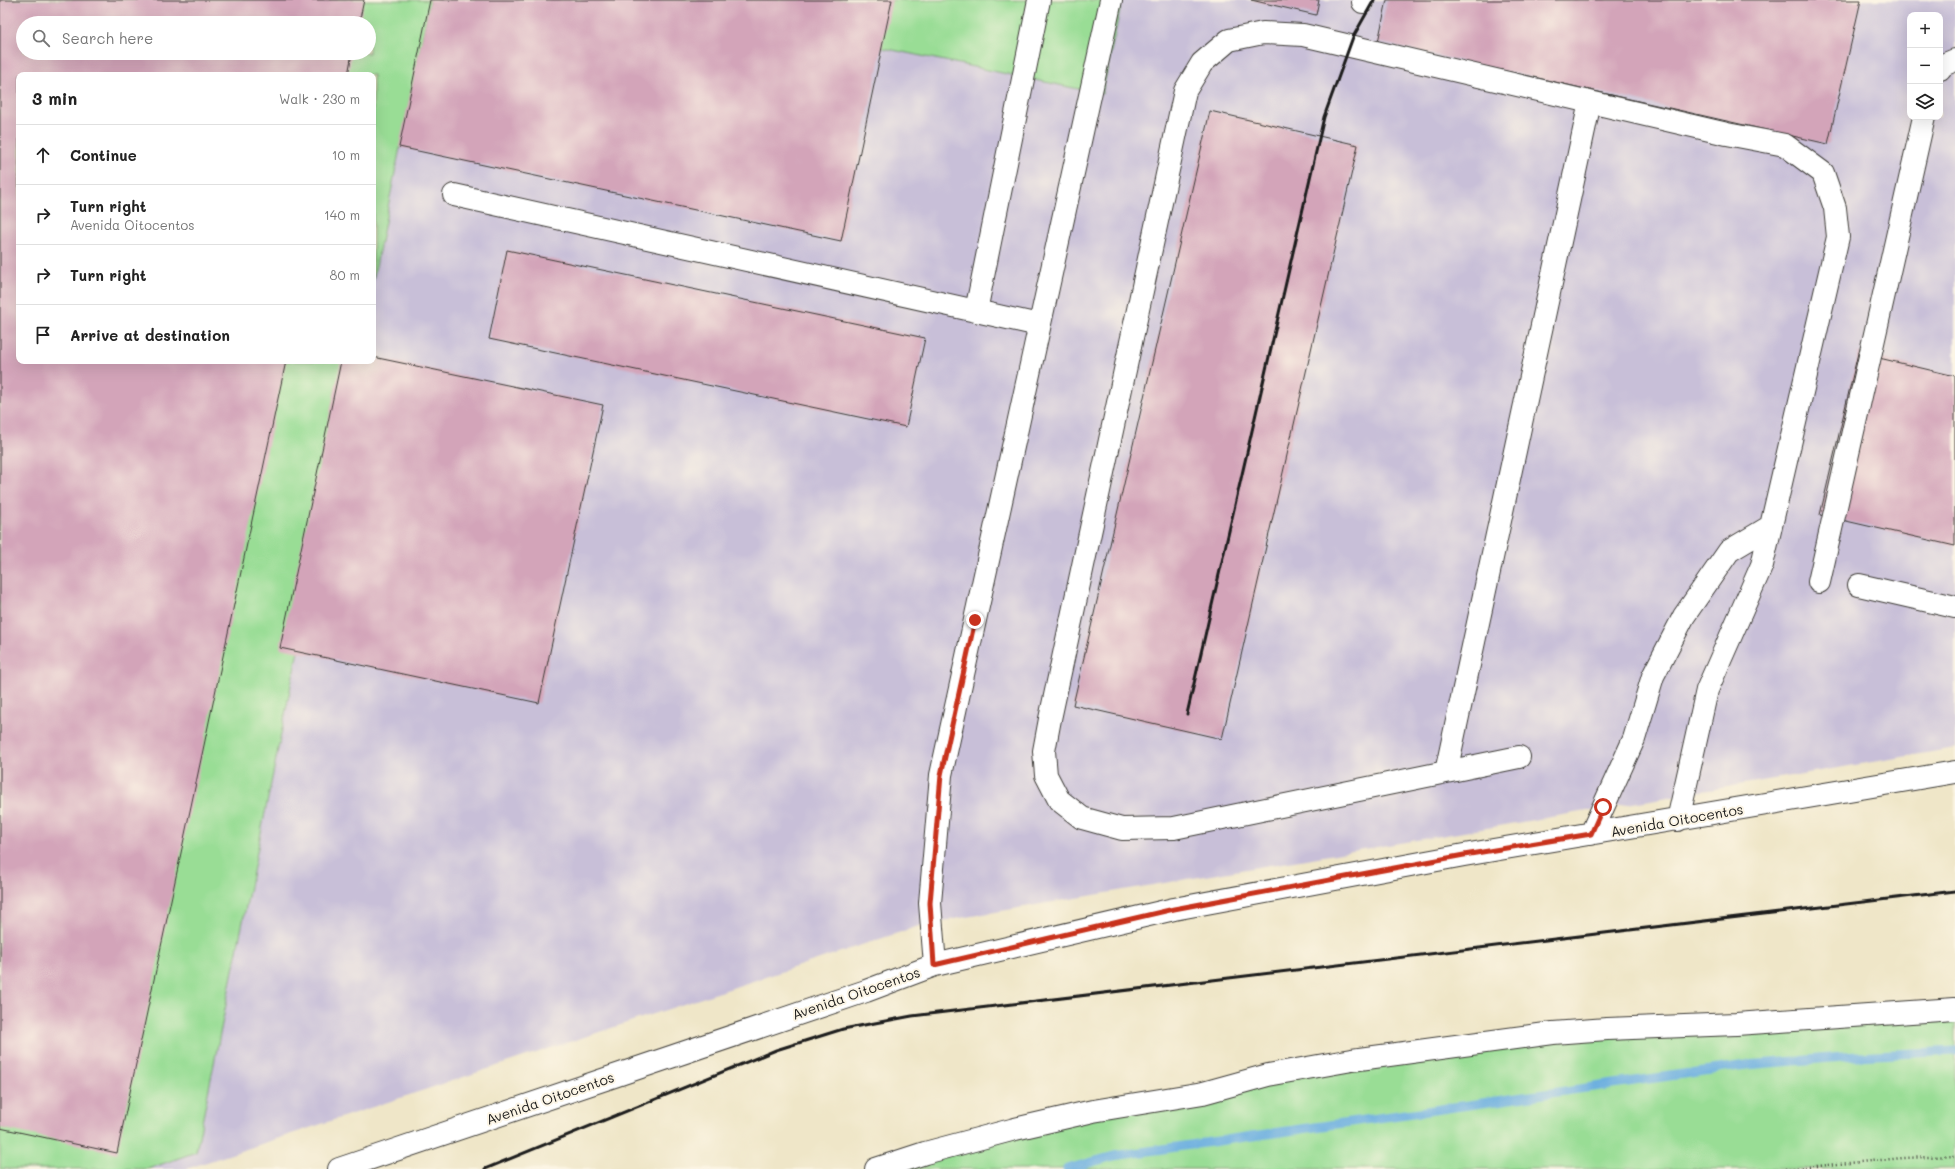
<!DOCTYPE html>
<html lang="en">
<head>
<meta charset="utf-8">
<style>
  body { margin:0; font-family:Mali,sans-serif; background:#f2f2f2; color:#222 }
  .controls { position:absolute; right:12px; top:12px; display:grid; overflow:hidden; border-radius:8px; box-shadow:0 4px 16px #0002 }
  .controls button { width:36px; height:36px; display:grid; place-items:center; padding:0; border:0; border-bottom:1px solid #e0e0e0; background:#fff; color:#222; font:20px sans-serif }
  .stop { position:absolute; width:12px; height:12px; margin:-9px; border:3px solid #c8321e; border-radius:50%; background:#fff }
  .stop.end { background:#c8321e; border-color:#fff; box-shadow:0 1px 4px #0008 }
  .list { margin:0; padding:0; list-style:none }
  h2 { display:flex; justify-content:space-between; align-items:center; height:52px; margin:0; padding:0 16px; font-size:17px }
  h2 small { font-size:13px; font-weight:400; color:#767676 }
  .list li { display:grid; grid-template-columns:26px 1fr auto; gap:12px; align-items:center; box-sizing:border-box; height:60px; padding:0 16px; border-top:1px solid #e0e0e0 }
  .list b { display:block; font-size:15px; white-space:nowrap }
  .list p { margin:0; font-size:13px; white-space:nowrap; color:#767676 }
  .list em { font-size:13px; font-style:normal; color:#767676 }
  .icon { flex:none; width:22px; height:22px; fill:none; stroke:currentColor; stroke-width:2; stroke-linecap:round; stroke-linejoin:round }
  .map { position:relative; flex:none; width:1955px; height:1169px; overflow:hidden }
  .search { position:absolute; background:#fff; box-shadow:0 4px 16px #0002; left:16px; top:16px; width:360px; height:44px; display:flex; align-items:center; gap:10px; box-sizing:border-box; padding:0 14px; border-radius:22px; color:#767676; font-size:15px }
  .panel { position:absolute; background:#fff; box-shadow:0 4px 16px #0002; left:16px; top:72px; width:360px; height:292px; border-radius:8px }
  .map>svg:first-child { display:block }
</style>
</head>
<body>
<div class="map">
<svg width="1955" height="1169" viewBox="0 0 1955 1169">
  <rect width="100%" height="100%" fill="#fcf5e5"/>
  <filter id="ink" filterUnits="userSpaceOnUse"><feTurbulence type="fractalNoise" baseFrequency=".025" numOctaves="2"/><feDisplacementMap in="SourceGraphic" scale="8" xChannelSelector="R" yChannelSelector="G"/><feConvolveMatrix kernelMatrix="1 2 1 2 8 2 1 2 1" color-interpolation-filters="sRGB"/></filter>
  <filter id="wash" filterUnits="userSpaceOnUse"><feTurbulence type="fractalNoise" baseFrequency=".012" numOctaves="4" result="noise"/><feDisplacementMap in="SourceGraphic" scale="16" xChannelSelector="R" yChannelSelector="G"/><feGaussianBlur stdDeviation="0.9" result="paint"/><feColorMatrix in="noise" values="0 0 0 0 0 0 0 0 0 0 0 0 0 0 0 0 0 1.4 0 .05"/><feComposite in="paint" operator="in"/></filter>
  <g filter="url(#wash)">
    <rect width="100%" height="100%" fill="#efe6c8"/>
    <path fill="#c8bfd8" fill-rule="evenodd" d="M0 0H1955V748L925 924 186 1169H0ZM1910 15H1940V117H1910ZM23 23H369V53H23ZM19 75H373V361H19Z"/>
    <path fill="#99dd95" stroke="#5a7c58" fill-rule="evenodd" d="M0 0H430L373 281V75H19V361H357L196 1152 148 1169H0ZM23 23H369V53H23Z
      M655 0H1122L1102 94Z
      M1955 1004V1169H898L1157 1097 1535 1038Z"/>
    <g fill="none" stroke-linecap="round" stroke-linejoin="round">
      <path stroke="#69aedf" stroke-width="9" d="M1067 1169 1114 1156 1746 1065 1856 1056 1955 1051"/>
    </g>
    <g id="blocks">
      <path fill="#d3a4b9" d="M0 0H364L359 23H23V53H352L348 75H19V361H286L117 1153 0 1128Z
        M430 0H892L841 241 399 147Z
        M1251 0H1319L1316 15Z
        M1387 0H1861L1828 144 1378 42Z
        M1210 111 1358 145 1222 739 1073 705Z
        M507 250 925 338 906 427 489 339Z
        M1858 353 1955 376V546L1820 515Z
        M373 357 603 405 539 703 280 648 341 361H373Z"/>
    </g>
  </g>
  <g filter="url(#ink)">
    <use href="#blocks" fill-opacity="0" stroke="#3c3a36" stroke-width="1"/>
    <g fill="none" stroke-linecap="round" stroke-linejoin="round">
      <g stroke="#3c3a36" stroke-width="24">
        <path id="minor" d="M1363 2V0
          M1940 69 1943 65 1955 60
          M454 195 1039 325
          M976 311 1039 0
          M1819 582 1924 117
          M1859 585 1955 607
          M1519 757 1174 828 1122 829 1082 818 1059 800 1046 775 1044 751 1050 719 1185 91 1202 63 1229 40 1263 33 1303 35 1727 134 1785 145 1823 173 1835 208 1838 237 1771 526
          M1446 772 1590 102
          M1591 834 1634 739 1653 676 1684 616 1729 551 1771 526 1762 565 1707 690 1678 820
          M935 965 930 903 941 775 1111 0
          M339 1169 866 991 935 965 1174 909 1464 855 1955 772
          M876 1169 925 1153 1015 1129 1093 1111 1203 1093 1268 1075 1352 1060 1553 1033 1607 1029 1736 1024 1955 1009"/>
      </g>
      <path stroke="#3c3a36" stroke-width="2.5" stroke-dasharray="1 3" stroke-linecap="butt" d="M1785 1169 1903 1158 1955 1156"/>
      <use href="#minor" stroke="#fff" stroke-width="22"/>
      <path stroke="#1c1c1c" stroke-width="3" d="M1187 714 1324 117 1353 37 1374 0
        M485 1169 776 1050 843 1029 912 1016 1955 891"/>
    </g>
  </g>
  <g fill="none" stroke-linecap="round" stroke-linejoin="round" filter="url(#ink)">
    <path stroke="#c8321e" stroke-width="5" d="M975 620 941 775 930 903 934 965 1174 909 1464 855 1591 834 1603 807"/>
  </g>
  <g text-anchor="middle" dominant-baseline="central" stroke-width="4" stroke-linejoin="round" paint-order="stroke">
    <g font-size="14" fill="#1c1c1c" stroke="#fcf5e5">
      <text transform="translate(1677 820) rotate(-10)">Avenida Oitocentos</text>
      <text transform="translate(856 993) rotate(-19)">Avenida Oitocentos</text>
      <text transform="translate(550 1098) rotate(-19)">Avenida Oitocentos</text>
    </g>
  </g>
</svg>
<div class="controls">
<button>+</button>
<button>−</button>
<button><svg class="icon" aria-label="layers" viewBox="0 0 24 24"><path d="M12 4l9 5-9 5-9-5zM3 14l9 5 9-5"/></svg></button>
</div>
<div class="stop" style="left:1603px;top:807px"></div>
<div class="stop end" style="left:975px;top:620px"></div>
<div class="search"><svg class="icon" aria-label="search" viewBox="0 0 24 24"><circle cx="10" cy="10" r="6"/><path d="M15 15l6 6"/></svg>Search here</div>
<section class="panel">
<h2>3 min<small>Walk · 230 m</small></h2>
<ul class="list">
<li><svg class="icon" aria-label="ahead" viewBox="0 0 24 24"><path d="M12 20V5M6 11l6-6 6 6"/></svg><div><b>Continue</b></div><em>10 m</em></li>
<li><svg class="icon" aria-label="right" viewBox="0 0 24 24"><path d="M7 20v-9h11M14 6l5 5-5 5"/></svg><div><b>Turn right</b><p>Avenida Oitocentos</p></div><em>140 m</em></li>
<li><svg class="icon" aria-label="right" viewBox="0 0 24 24"><path d="M7 20v-9h11M14 6l5 5-5 5"/></svg><div><b>Turn right</b></div><em>80 m</em></li>
<li><svg class="icon" aria-label="arrive" viewBox="0 0 24 24"><path d="M6 21V4h12l-3 4 3 4H6"/></svg><div><b>Arrive at destination</b></div></li>
</ul>
</section>
</div>
</body>
</html>
